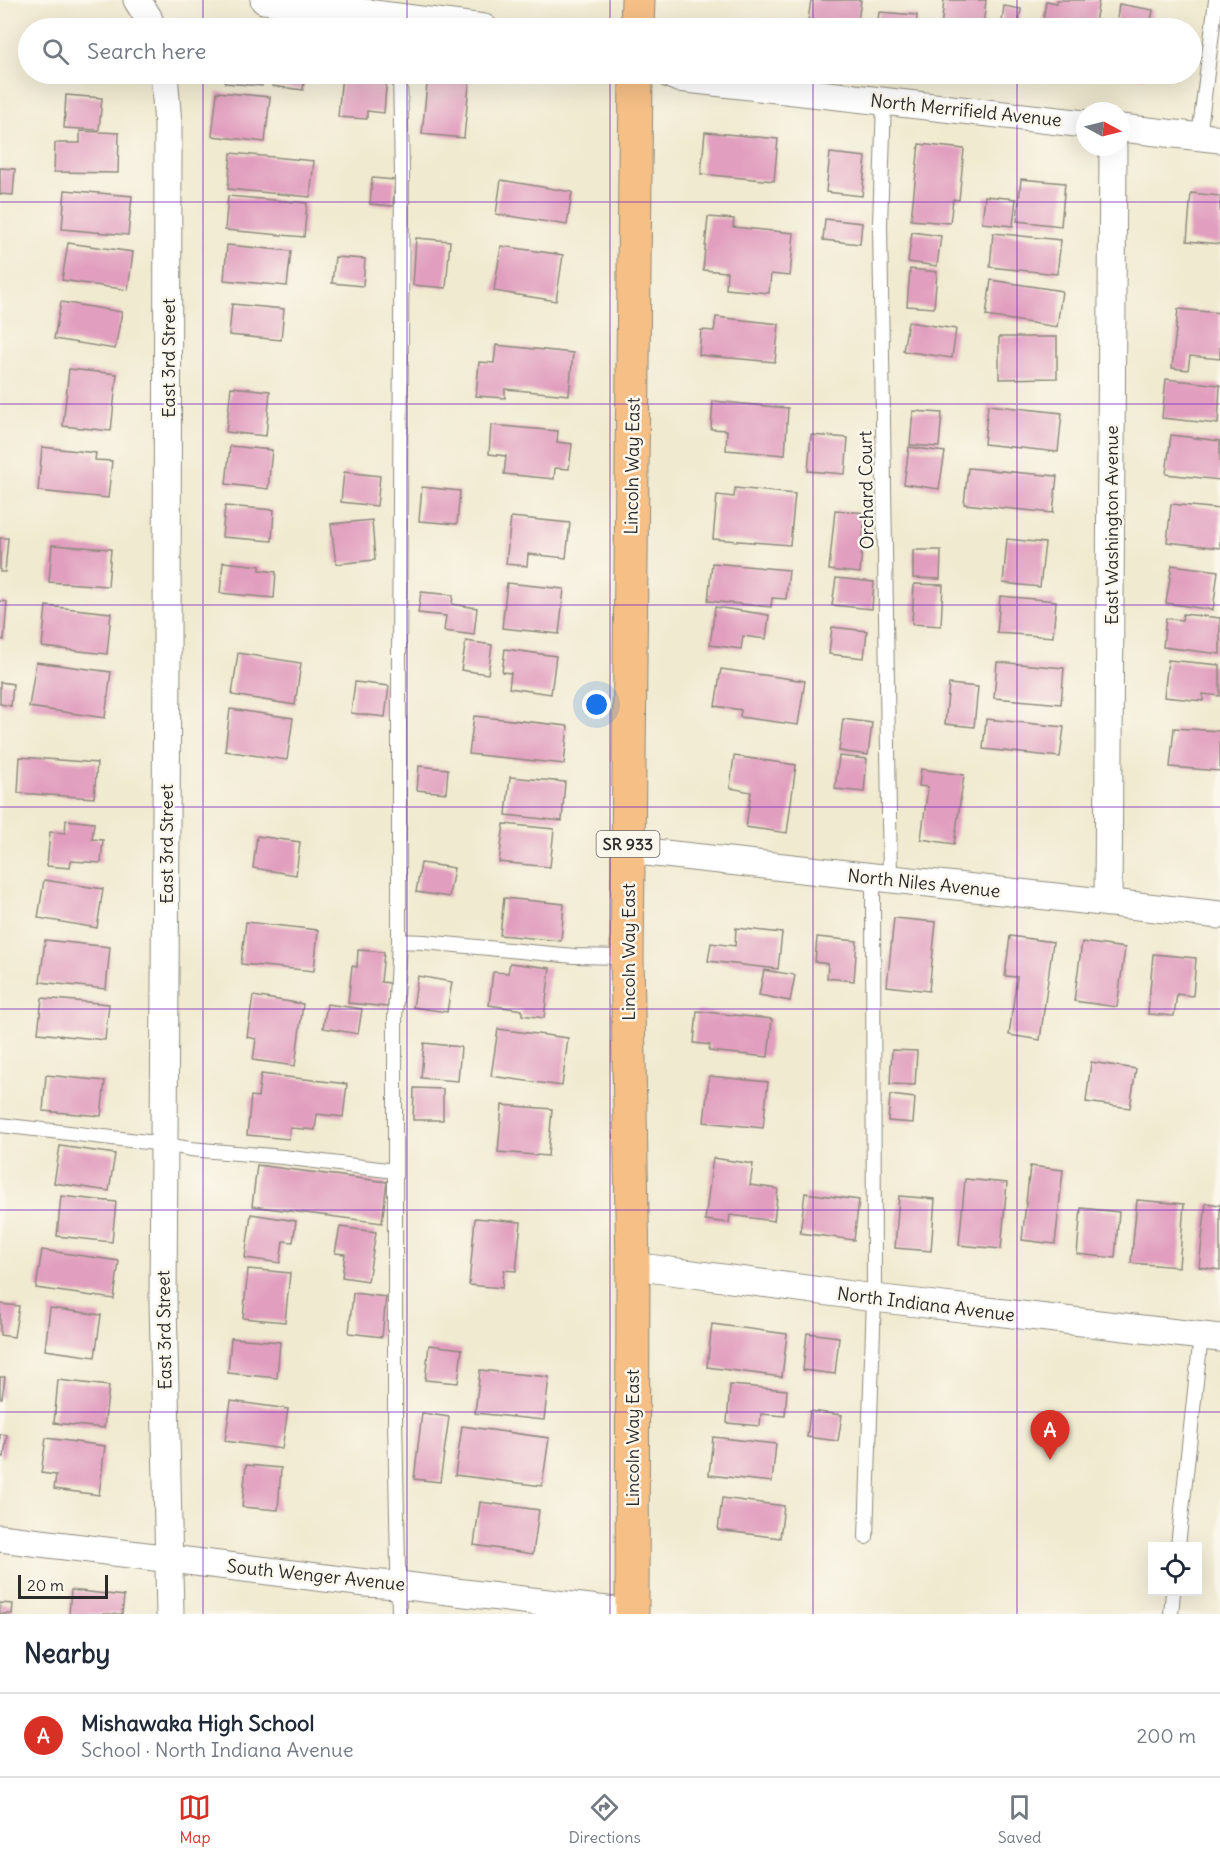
<!DOCTYPE html>
<html lang="en">
<head>
<meta charset="utf-8">
<style>
  body { margin:0; font-family:Delius,sans-serif; background:#f6f6f7; color:#1f2937 }
  .controls { position:absolute; right:18px; bottom:18px; display:grid; overflow:hidden; border-radius:0px; box-shadow:0 6px 24px #0002 }
  .controls button { width:54px; height:54px; display:grid; place-items:center; padding:0; border:0; border-bottom:2px solid #e0e1e3; background:#fff; color:#1f2937; font:30px sans-serif }
  .compass { position:absolute; left:1076px; top:102px; width:54px; height:54px; border-radius:50%; background:#fff; box-shadow:0 6px 24px #0002; rotate:97deg }
  .scale { position:absolute; left:18px; bottom:15px; width:90px; box-sizing:border-box; padding-left:6px; border:3px solid #2b2b2b; border-top:0; font-size:16px; line-height:21px; white-space:nowrap; color:#2b2b2b; -webkit-text-stroke:4px #fbf7ec; paint-order:stroke }
  .you { position:absolute; left:597px; top:705px; width:21px; height:21px; margin:-15px; border:4px solid #fff; border-radius:50%; background:#1a73e8; box-shadow:0 0 0 9px #1a73e833 }
  .badge { display:grid; place-items:center; width:39px; height:39px; border-radius:50%; background:#d93025; color:#fff; font-size:20px; font-weight:700 }
  .pin { position:absolute; translate:-50% -50px; filter:drop-shadow(0 2px 3px #0008) }
  .pin::after { content:''; position:absolute; top:32px; width:21px; height:18px; background:inherit; clip-path:polygon(0 0,100% 0,50% 100%) }
  .list { margin:0; padding:0; list-style:none }
  h2 { display:flex; justify-content:space-between; align-items:center; height:78px; margin:0; padding:0 24px; font-size:26px }
  h2 small { font-size:20px; font-weight:400; color:#747a83 }
  .list li { display:grid; grid-template-columns:39px 1fr auto; gap:18px; align-items:center; box-sizing:border-box; height:84px; padding:0 24px; border-top:2px solid #e0e1e3 }
  .list b { display:block; font-size:22px; white-space:nowrap }
  .list p { margin:0; font-size:20px; white-space:nowrap; color:#747a83 }
  .list em { font-size:20px; font-style:normal; color:#747a83 }
  .icon { flex:none; width:33px; height:33px; fill:none; stroke:currentColor; stroke-width:2; stroke-linecap:round; stroke-linejoin:round }
  .map { position:relative; flex:none; width:1220px; height:1614px; overflow:hidden }
  .search { position:absolute; background:#fff; box-shadow:0 6px 24px #0002; left:18px; right:18px; top:18px; height:66px; display:flex; align-items:center; gap:15px; box-sizing:border-box; padding:0 21px; border-radius:33px; color:#747a83; font-size:22px }
  .sheet { height:162px; background:#fff }
  nav { display:flex; justify-content:space-around; align-items:center; box-sizing:border-box; height:84px; border-top:2px solid #e0e1e3; background:#fff; font-size:16px; color:#747a83 }
  nav a { display:grid; justify-items:center; gap:3px }
  nav .on { color:#d93025 }
  .map>svg:first-child { display:block }
</style>
</head>
<body>
<div class="map">
<svg width="1220" height="1614" viewBox="0 0 1220 1614">
  <rect width="100%" height="100%" fill="#fbf7ec"/>
  <filter id="ink" filterUnits="userSpaceOnUse"><feTurbulence type="fractalNoise" baseFrequency=".0167" numOctaves="2"/><feDisplacementMap in="SourceGraphic" scale="12" xChannelSelector="R" yChannelSelector="G"/><feConvolveMatrix kernelMatrix="1 2 1 2 8 2 1 2 1" color-interpolation-filters="sRGB"/></filter>
  <filter id="wash" filterUnits="userSpaceOnUse"><feTurbulence type="fractalNoise" baseFrequency=".008" numOctaves="4" result="noise"/><feDisplacementMap in="SourceGraphic" scale="24" xChannelSelector="R" yChannelSelector="G"/><feGaussianBlur stdDeviation="1.35" result="paint"/><feColorMatrix in="noise" values="0 0 0 0 0 0 0 0 0 0 0 0 0 0 0 0 0 1.4 0 .05"/><feComposite in="paint" operator="in"/></filter>
  <g filter="url(#wash)">
    <rect width="100%" height="100%" fill="#f0ead0"/>
    <g id="blocks">
      <path fill="#e19ebe" d="M811 0H861L857 28H807Z
        M944 0H986L983 28H941Z
        M1057 0H1099L1094 28H1042L1046 1 1057 3Z
        M1119 4 1153 10 1150 26 1162 28H1116Z
        M1004 6 1021 9 1018 28H1001Z
        M879 12 917 15 916 28H877Z
        M226 74H263L262 86 225 83Z
        M273 74H305L303 90 272 86Z
        M342 74H387L384 113 367 111V119L338 117Z
        M428 74H470L464 138 422 134Z
        M1122 74H1146L1145 78Z
        M217 92 270 97 265 142 212 136Z
        M66 95 102 98 99 130 64 128Z
        M80 131 119 133 118 173 54 172 55 143H80Z
        M705 132 778 139 774 181 701 174Z
        M919 144 964 149 959 200 953 199 950 223 911 220Z
        M231 153 314 161 310 197 228 189Z
        M830 153 866 157 862 196 826 192Z
        M0 168 15 169 13 195 0 194Z
        M372 178 395 180 393 206 370 204Z
        M1021 179 1065 183 1061 226 1017 221Z
        M501 180 572 192 567 225 496 214Z
        M65 190 132 196 128 235 62 229Z
        M1191 193 1220 196V244L1187 241Z
        M228 196 307 203 304 237 225 230Z
        M985 196 1016 199 1013 226 982 223Z
        M708 217 734 219 733 227 794 233 790 276 771 274 769 293 726 289 727 272 703 270Z
        M825 219 862 223 860 244 823 240Z
        M912 232 941 236 937 266 908 262Z
        M993 233 1061 240 1057 274 990 267Z
        M416 238 450 241 446 288 413 285Z
        M68 243 133 252 128 290 62 280Z
        M227 245 291 251 287 286 224 280Z
        M501 246 563 255 556 301 494 291Z
        M335 257 365 259 363 286 332 283Z
        M910 269 937 272 934 308 907 306Z
        M991 280 1062 291 1057 327 986 316Z
        M61 302 122 312 115 349 54 339Z
        M232 304 284 309 281 340 229 335Z
        M1178 309 1220 313V359L1190 356 1188 370 1172 368Z
        M716 317 779 324 775 362 699 355 701 330 714 331Z
        M908 322 956 329 952 358 903 351Z
        M999 337H1057V378L999 379Z
        M496 345 573 353 569 395 505 389V398L476 396 479 362 494 363Z
        M69 369 117 374 111 431 63 426Z
        M1166 379 1220 385 1218 424 1162 418Z
        M231 387 270 391 266 436 226 432Z
        M713 401 788 408 785 455 726 450 727 430 711 429Z
        M988 405 1062 413 1058 452 984 444Z
        M913 411 942 413 939 447 910 445Z
        M491 425 558 431 557 442 572 444 569 469 555 468 554 479 504 474 506 456 489 454Z
        M811 435 848 438 845 474 808 471Z
        M1171 435 1220 441V480L1166 474Z
        M230 446 272 450 268 489 226 484Z
        M42 447 96 453 95 460 112 461 108 498 38 491Z
        M909 447 945 452 939 489 904 484Z
        M968 468 1057 476 1053 513 964 504Z
        M344 472 380 476 377 506 341 502Z
        M422 487 460 491 457 524 419 521Z
        M735 488 795 494 790 545 713 539 717 495 734 497Z
        M1171 504 1220 509V548L1167 542Z
        M225 506 274 510 272 541 222 537Z
        M835 510 865 513 860 573 829 570Z
        M511 517 570 523 566 558 528 554 527 566 506 564Z
        M372 520 375 560 336 564 331 524Z
        M0 538H8L5 572H0Z
        M1007 539 1045 543 1040 587 1003 583Z
        M52 545 111 549 108 586 49 582Z
        M913 550H941L940 579 913 578Z
        M223 562 260 566V570L276 572 274 598 220 593Z
        M712 563 789 570 786 599 772 598 771 607 708 601Z
        M1172 565 1218 571 1213 610 1166 603Z
        M836 578 874 582 872 609 832 605Z
        M507 583 564 589 559 634 502 628Z
        M914 584 943 585 941 626 912 624Z
        M421 592 453 595 452 604 477 608 474 635 444 631 446 616 418 613Z
        M1000 596 1056 601 1053 637 997 633Z
        M0 601 7 602 4 640 0 639Z
        M46 606 111 613 107 654 42 647Z
        M715 607 769 615 766 639 743 636 741 649 710 645Z
        M1183 614 1220 618V654L1163 647 1166 618 1182 620Z
        M832 627 867 631 864 658 829 654Z
        M466 641 492 645 488 674 461 670Z
        M505 649 556 656 551 694 509 688 511 673 502 672Z
        M238 653 301 663 295 705 232 695Z
        M1168 660 1220 665V696L1203 694V701L1164 697Z
        M36 662 111 672 105 718 29 707Z
        M997 662 1064 668 1061 704 994 698Z
        M721 669 805 681 798 725 740 717 741 710 715 706Z
        M0 682 13 684 11 706 0 704Z
        M355 682 389 686 385 717 351 713Z
        M949 684 978 687 974 727 945 724Z
        M230 709 293 718 287 760 225 751Z
        M474 716 568 726 564 764 469 754Z
        M843 719 872 723 868 755 839 751Z
        M986 719 1064 727 1060 757 983 749Z
        M1174 728 1220 731V771L1170 767Z
        M734 756 796 765 787 833 746 827 751 792 730 788Z
        M839 756 867 759 864 792 835 789Z
        M20 757 97 763 94 798 18 793Z
        M419 766 448 769 446 793 417 790Z
        M921 769 964 775 954 844 921 839 928 787 919 786Z
        M510 777 565 782 562 821 506 815Z
        M66 820 94 823 92 839 103 840 101 863 71 861 70 868 47 866 50 832 65 833Z
        M504 824 554 829 550 867 499 862Z
        M257 836 300 842 296 875 253 868Z
        M421 863 454 868 449 897 416 892Z
        M44 880 103 889 97 928 38 918Z
        M504 898 564 904 561 941 500 935Z
        M894 918 936 922 929 991 887 986Z
        M246 922 318 930 314 971 241 964Z
        M736 928 782 933 778 969 708 961 711 943 735 946Z
        M1010 936 1053 942 1040 1040 1009 1035 1017 977 1005 976Z
        M817 937 857 941 854 981 827 978 828 964 815 962Z
        M45 940 110 947 106 989 40 982Z
        M1082 942 1125 948 1117 1007 1074 1001Z
        M358 950 384 952 381 982 390 983 388 1007 348 1003 352 966 357 967Z
        M1153 954 1196 958 1193 996 1177 994 1174 1016 1148 1014Z
        M510 963 550 968 544 1018 522 1015V1010L489 1005 493 972 508 973Z
        M764 970 795 975 790 1001 759 995Z
        M418 976 452 982 447 1012 413 1007Z
        M253 996 303 1004 295 1066 253 1060 256 1039 247 1037Z
        M42 998 109 1004 105 1040 38 1033Z
        M327 1004 362 1009 358 1034 323 1028Z
        M697 1011 772 1019 768 1057 709 1051 710 1045 694 1043Z
        M498 1029 568 1038 562 1086 491 1076Z
        M424 1043 461 1047 458 1081 421 1078Z
        M892 1050 917 1051 915 1085 890 1084Z
        M1091 1062 1136 1069 1130 1108 1086 1102Z
        M261 1074 347 1084 343 1117 317 1114 315 1130 290 1128 289 1139 247 1135 251 1096 258 1097Z
        M46 1075 105 1081 101 1116 43 1111Z
        M709 1076 768 1082 763 1128 704 1122Z
        M414 1088 443 1089V1120H413Z
        M890 1095 915 1098 913 1123 888 1121Z
        M502 1105 552 1109 548 1156 498 1152Z
        M60 1146 115 1154 109 1191 54 1183Z
        M713 1158 753 1164 750 1185 778 1189 774 1221 730 1215 729 1223 705 1220Z
        M257 1165 387 1182 382 1223 252 1206Z
        M1030 1166 1063 1170 1055 1244 1022 1240Z
        M965 1179 1007 1183 1001 1249 959 1245Z
        M805 1193 859 1200 854 1240 800 1233Z
        M61 1196 116 1202 112 1242 57 1236Z
        M899 1196 935 1199 931 1251 895 1248Z
        M1137 1200 1184 1204 1179 1267 1131 1263Z
        M1206 1203 1220 1205V1270L1199 1267Z
        M1081 1208 1119 1212 1115 1258 1077 1254Z
        M251 1214 296 1221 293 1242 283 1241 280 1263 245 1258Z
        M475 1218 521 1222 516 1271 504 1270 502 1288 469 1285Z
        M340 1227 376 1232 368 1281 342 1277 345 1254 335 1253Z
        M42 1250 119 1261 114 1299 36 1288Z
        M248 1269 290 1273 285 1322 243 1318Z
        M353 1293 386 1297 382 1337 349 1333Z
        M0 1304 19 1306 14 1337 0 1335Z
        M50 1308 101 1315 95 1357 45 1350Z
        M712 1324 787 1334 782 1377 707 1367Z
        M807 1333 839 1337 835 1374 803 1370Z
        M231 1338 280 1342 277 1378 228 1373Z
        M429 1345 462 1349 458 1383 425 1380Z
        M480 1370 549 1377 544 1420 475 1413Z
        M0 1377H5L2 1398H0Z
        M58 1380 109 1386 104 1428 54 1423Z
        M730 1385 787 1390 785 1416 761 1414 760 1426 727 1423Z
        M231 1401 288 1409 282 1449 225 1441Z
        M810 1411 842 1415 838 1441 807 1437Z
        M422 1413 449 1417 440 1482 414 1479Z
        M462 1426 549 1438 542 1486 455 1475Z
        M0 1434 7 1435 4 1457 0 1456Z
        M713 1437 776 1444 772 1482 709 1475Z
        M46 1438 105 1446 99 1495 54 1489 56 1475 41 1473Z
        M246 1465 281 1468 278 1510 242 1507Z
        M722 1498 784 1506 780 1538 718 1530Z
        M480 1502 539 1510 533 1554 474 1545Z
        M71 1590 124 1596 122 1614H69Z
        M0 1603 13 1604 12 1614H0Z"/>
    </g>
  </g>
  <g filter="url(#ink)">
    <use href="#blocks" fill-opacity="0" stroke="#8e8a7e" stroke-width="1.5"/>
    <g fill="none" stroke-linecap="round" stroke-linejoin="round">
      <g stroke="#8e8a7e" stroke-width="16">
        <path id="service" d="M884 101 880 224 890 879
          M1199 137 1216 0
          M399 941 424 942 574 956 627 957
          M0 1125 164 1144 190 1149 283 1157 395 1171
          M866 1537 874 1298 873 878
          M1178 1546 1201 1336
          M399 1614 395 1420V1018L399 941V659L402 175 400 74
          M1171 1614 1173 1592"/>
      </g>
      <g stroke="#8e8a7e" stroke-width="29">
        <path id="minor" d="M137 0 148 17 152 28
          M264 0 484 28
          M164 74 168 124 167 661 163 1302 170 1614
          M669 74 678 78 1085 124
          M1121 128 1220 139
          M628 850 1220 915
          M1108 903 1113 147
          M633 1266 874 1298 1220 1338
          M0 1538 366 1583 398 1585 632 1613"/>
      </g>
      <g stroke="#8e8a7e" stroke-width="35">
        <path id="primary" d="M637 28 638 0
          M632 1614 633 1266 627 957 636 74"/>
      </g>
      <use href="#service" stroke="#fff" stroke-width="14"/>
      <use href="#minor" stroke="#fff" stroke-width="27"/>
      <use href="#primary" stroke="#f5bf86" stroke-width="33"/>
    </g>
  </g>
  <path fill="none" stroke="#7b2cbf" stroke-width="1.5" stroke-opacity="0.55" d="M203 0V28M407 0V28M610 0V28M813 0V28M1017 0V28M203 74V1614M407 74V1614M610 74V1614M813 74V1614M1017 74V1614M0 202H1220M0 404H1220M0 605H1220M0 807H1220M0 1009H1220M0 1210H1220M0 1412H1220"/>
  <g text-anchor="middle" dominant-baseline="central" stroke-width="5" stroke-linejoin="round" paint-order="stroke">
    <rect fill="#fbf7ec" stroke="#696865" stroke-width="1.5" x="596.5" y="831" width="63" height="26" rx="4.5"/>
    <g font-size="16" font-weight="bold" fill="#2b2b2b">
      <text x="628" y="844">SR 933</text>
    </g>
    <g font-size="18" fill="#2b2b2b" stroke="#fbf7ec">
      <text transform="translate(966 110) rotate(6)">North Merrifield Avenue</text>
      <text transform="translate(168 358) rotate(-90)">East 3rd Street</text>
      <text transform="translate(632 466) rotate(-89)">Lincoln Way East</text>
      <text transform="translate(866 490) rotate(-91)">Orchard Court</text>
      <text transform="translate(1111 525) rotate(-90)">East Washington Avenue</text>
      <text transform="translate(166 844) rotate(-90)">East 3rd Street</text>
      <text transform="translate(924 883) rotate(6)">North Niles Avenue</text>
      <text transform="translate(628 952) rotate(-90)">Lincoln Way East</text>
      <text transform="translate(926 1304) rotate(7)">North Indiana Avenue</text>
      <text transform="translate(164 1330) rotate(-91)">East 3rd Street</text>
      <text transform="translate(632 1438) rotate(-90)">Lincoln Way East</text>
      <text transform="translate(316 1575) rotate(6)">South Wenger Avenue</text>
    </g>
  </g>
</svg>
<div class="controls">
<button><svg class="icon" aria-label="locate" viewBox="0 0 24 24"><circle cx="12" cy="12" r="6"/><path d="M12 2v4M12 18v4M2 12h4M18 12h4"/></svg></button>
</div>
<svg class="compass" viewBox="-18 -18 36 36"><path d="M0-13l5 13h-10z" fill="#e53935"/><path d="M0 13l5-13h-10z" fill="#747a83"/></svg>
<div class="scale">20 m</div>
<div class="you"></div>
<div class="pin badge" style="left:1050px;top:1460px">A</div>
<div class="search"><svg class="icon" aria-label="search" viewBox="0 0 24 24"><circle cx="10" cy="10" r="6"/><path d="M15 15l6 6"/></svg>Search here</div>
</div>
<section class="sheet">
<h2>Nearby<small></small></h2>
<ul class="list">
<li><span class="badge">A</span><div><b>Mishawaka High School</b><p>School · North Indiana Avenue</p></div><em>200 m</em></li>
</ul>
</section>
<nav>
<a class="on"><svg class="icon" aria-label="map" viewBox="0 0 24 24"><path d="M3 6l6-2 6 2 6-2v14l-6 2-6-2-6 2zM9 4v14M15 6v14"/></svg>Map</a>
<a><svg class="icon" aria-label="directions" viewBox="0 0 24 24"><path d="M12 3l9 9-9 9-9-9zM9 14v-3h6M13 9l2 2-2 2"/></svg>Directions</a>
<a><svg class="icon" aria-label="saved" viewBox="0 0 24 24"><path d="M7 4h10v16l-5-4-5 4z"/></svg>Saved</a>
</nav>
</body>
</html>
